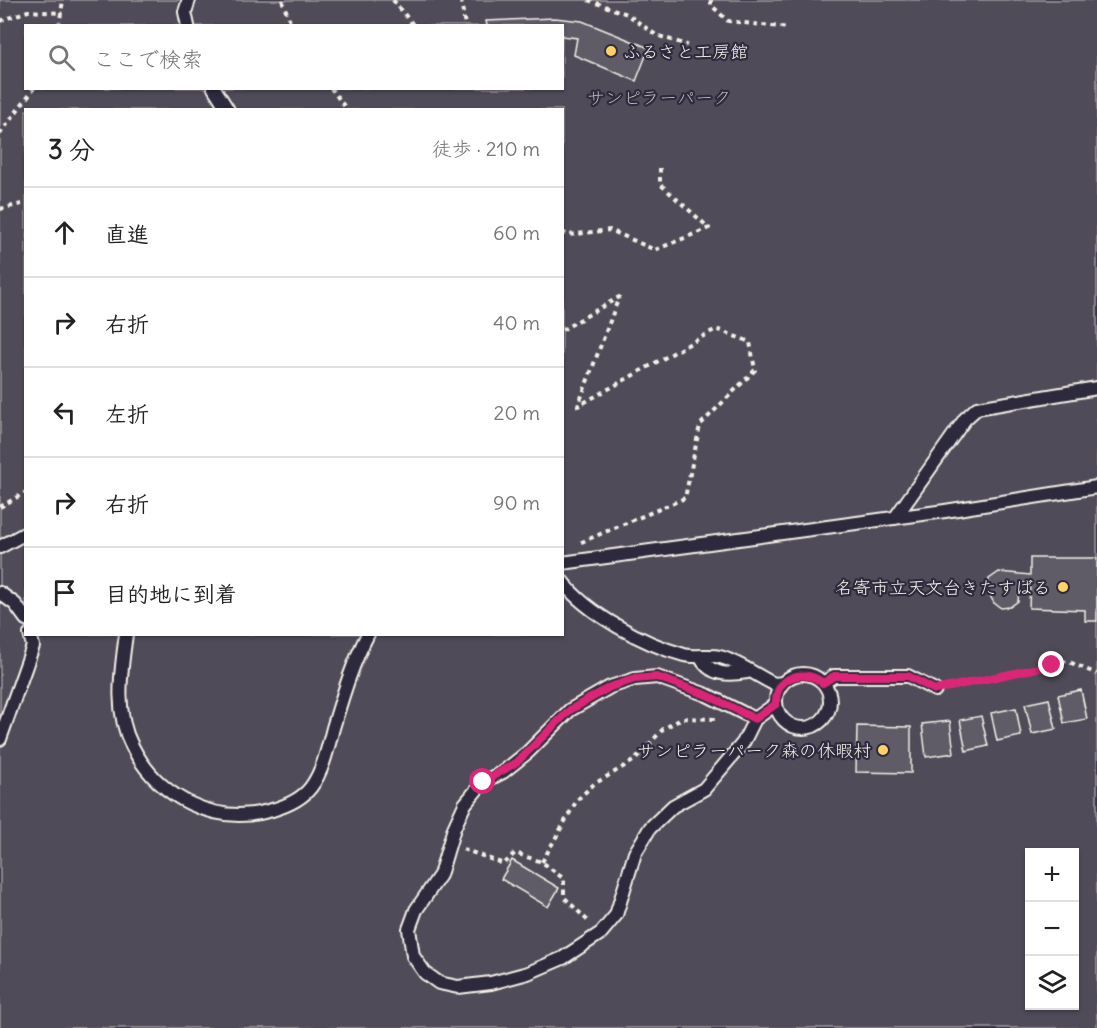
<!DOCTYPE html>
<html lang="ja">
<head>
<meta charset="utf-8">
<style>
  body { margin:0; font-family:Delius,"Klee One",sans-serif; background:#f6f6f6; color:#222 }
  .controls { position:absolute; right:18px; bottom:18px; display:grid; overflow:hidden; border-radius:0px; box-shadow:0 2px 4px #0004 }
  .controls button { width:54px; height:54px; display:grid; place-items:center; padding:0; border:0; border-bottom:2px solid #e0e0e0; background:#fff; color:#222; font:30px sans-serif }
  .stop { position:absolute; width:18px; height:18px; margin:-14px; border:4px solid #db2777; border-radius:50%; background:#fff }
  .stop.end { background:#db2777; border-color:#fff; box-shadow:0 2px 6px #0008 }
  .list { margin:0; padding:0; list-style:none }
  h2 { display:flex; justify-content:space-between; align-items:center; height:78px; margin:0; padding:0 24px; font-size:26px }
  h2 small { font-size:20px; font-weight:400; color:#767676 }
  .list li { display:grid; grid-template-columns:39px 1fr auto; gap:18px; align-items:center; box-sizing:border-box; height:90px; padding:0 24px; border-top:2px solid #e0e0e0 }
  .list b { display:block; font-size:22px; white-space:nowrap }
  .list em { font-size:20px; font-style:normal; color:#767676 }
  .icon { flex:none; width:33px; height:33px; fill:none; stroke:currentColor; stroke-width:2; stroke-linecap:round; stroke-linejoin:round }
  .map { position:relative; flex:none; width:1097px; height:1028px; overflow:hidden }
  .search { position:absolute; background:#fff; box-shadow:0 2px 4px #0004; left:24px; top:24px; width:540px; height:66px; display:flex; align-items:center; gap:15px; box-sizing:border-box; padding:0 21px; border-radius:0px; color:#767676; font-size:22px }
  .panel { position:absolute; background:#fff; box-shadow:0 2px 4px #0004; left:24px; top:108px; width:540px; height:528px; border-radius:0px }
  .map>svg:first-child { display:block }
</style>
</head>
<body>
<div class="map">
<svg width="1097" height="1028" viewBox="0 0 1097 1028">
  <rect width="100%" height="100%" fill="#373244"/>
  <filter id="ink" filterUnits="userSpaceOnUse"><feTurbulence type="fractalNoise" baseFrequency=".0167" numOctaves="2"/><feDisplacementMap in="SourceGraphic" scale="12" xChannelSelector="R" yChannelSelector="G"/><feConvolveMatrix kernelMatrix="1 2 1 2 8 2 1 2 1" color-interpolation-filters="sRGB"/></filter>
  <g filter="url(#ink)">
    <path fill="#504b59" stroke="#a29ea0" stroke-width="1.5" fill-rule="evenodd" d="M0 0H1097V1028H0ZM26 26H562V88H26ZM26 110H562V634H26ZM1030 852H1074V1006H1030Z"/>
    <path fill="#5f5c67" stroke="#f4f1e8" stroke-width="1.5" d="M555 18 582 21 649 48 636 81 574 55 577 38 562 36V26H487L486 21Z
      M1030 558H1097V621H1085V610L1029 608 1030 583H1020L1018 601 1010 607 1001 608 994 603 987 590 989 579 999 572 1030 575Z
      M1081 690 1087 719 1064 723 1058 695Z
      M1049 699 1056 729 1032 734 1025 704Z
      M1016 708 1021 736 997 741 991 713Z
      M981 716 988 746 966 751 960 720Z
      M950 721 954 753 926 757 922 724Z
      M857 726 911 727V773L856 772Z
      M512 860 559 888 548 907 501 879Z"/>
    <g fill="none" stroke-linecap="round" stroke-linejoin="round">
      <g stroke="#f4f1e8" stroke-width="16">
        <path id="lane" d="M188 26 185 12 189 0
          M214 88 228 110
          M895 518 965 419 977 408 1097 388
          M0 547 26 533
          M562 563 945 511 1097 487
          M562 581C587 614 644 644 684 655 696 658 709 654 720 657 737 661 757 676 774 684L783 683
          M0 593 15 604 26 619
          M126 634C121 672 114 711 132 746 158 798 216 827 272 810 286 806 302 799 311 787 323 771 328 747 333 728 343 695 352 664 368 634
          M701 658C711 676 729 675 747 672
          M776 701a27 27 0 1 1 54 0a27 27 0 1 1-54 0Z
          M823 683 834 676H908L935 690
          M755 719 707 695 657 677 635 679 610 687 570 710 528 752 503 772 483 782 465 804 454 828 440 875 416 910 409 929 413 956 425 973 439 983 458 987 491 983 528 973 563 958 601 933 616 915 635 853 650 828 673 806 704 789 743 743 755 719 776 704
          M0 739 33 646 30 634"/>
      </g>
      <path stroke="#f4f1e8" stroke-width="4" stroke-dasharray="4.5 4.5" stroke-linecap="butt" d="M282 0 292 26
        M393 0 414 26
        M461 0 465 26
        M588 0 627 14 656 35 687 45
        M711 0V5L728 21 789 28
        M0 21 28 11 62 13
        M59 26 63 0
        M331 88 347 110
        M0 134 34 88
        M0 209 26 203
        M562 232 568 235 610 230 655 250 709 228 660 184V164
        M562 330 619 297 578 406 716 329 750 342 755 370 700 425 685 498 577 544
        M0 507 26 492
        M948 688 1067 661 1097 674
        M463 849 504 864 515 853 542 862 564 879V897L589 922
        M542 862 577 800 594 784 635 760 663 729 683 718 717 719"/>
      <use href="#lane" stroke="#2f2a3d" stroke-width="12"/>
    </g>
  </g>
  <g fill="none" stroke-linecap="round" stroke-linejoin="round" filter="url(#ink)">
    <path stroke="#db2777" stroke-width="8" d="M483 782 517 762 570 710 610 687 635 679 657 677 707 695 755 719 776 704C775 676 804 668 823 683L834 676H908L935 690 1052 665"/>
  </g>
  <g fill="#ffd166" stroke="#2f2a3d" stroke-width="2">
    <circle cx="611" cy="51" r="6"/>
    <circle cx="1063" cy="587" r="6"/>
    <circle cx="883" cy="750" r="6"/>
  </g>
  <g text-anchor="middle" dominant-baseline="central" stroke-width="4.5" stroke-linejoin="round" paint-order="stroke">
    <g font-size="18" fill="#f4f1e8" stroke="#2f2a3d" text-anchor="end">
      <text x="623" y="51" text-anchor="start">ふるさと工房館</text>
      <text x="1051" y="587">名寄市立天文台きたすばる</text>
      <text x="871" y="750">サンピラーパーク森の休暇村</text>
    </g>
    <g font-size="18" fill="#bbb7b6" stroke="#2f2a3d">
      <text x="659" y="97">サンピラーパーク</text>
    </g>
  </g>
</svg>
<div class="controls">
<button>+</button>
<button>−</button>
<button><svg class="icon" aria-label="layers" viewBox="0 0 24 24"><path d="M12 4l9 5-9 5-9-5zM3 14l9 5 9-5"/></svg></button>
</div>
<div class="stop" style="left:483px;top:782px"></div>
<div class="stop end" style="left:1052px;top:665px"></div>
<div class="search"><svg class="icon" aria-label="search" viewBox="0 0 24 24"><circle cx="10" cy="10" r="6"/><path d="M15 15l6 6"/></svg>ここで検索</div>
<section class="panel">
<h2>3 分<small>徒歩 · 210 m</small></h2>
<ul class="list">
<li><svg class="icon" aria-label="ahead" viewBox="0 0 24 24"><path d="M12 20V5M6 11l6-6 6 6"/></svg><div><b>直進</b></div><em>60 m</em></li>
<li><svg class="icon" aria-label="right" viewBox="0 0 24 24"><path d="M7 20v-9h11M14 6l5 5-5 5"/></svg><div><b>右折</b></div><em>40 m</em></li>
<li><svg class="icon" aria-label="left" viewBox="0 0 24 24"><path d="M17 20v-9H6M10 6l-5 5 5 5"/></svg><div><b>左折</b></div><em>20 m</em></li>
<li><svg class="icon" aria-label="right" viewBox="0 0 24 24"><path d="M7 20v-9h11M14 6l5 5-5 5"/></svg><div><b>右折</b></div><em>90 m</em></li>
<li><svg class="icon" aria-label="arrive" viewBox="0 0 24 24"><path d="M6 21V4h12l-3 4 3 4H6"/></svg><div><b>目的地に到着</b></div></li>
</ul>
</section>
</div>
</body>
</html>
